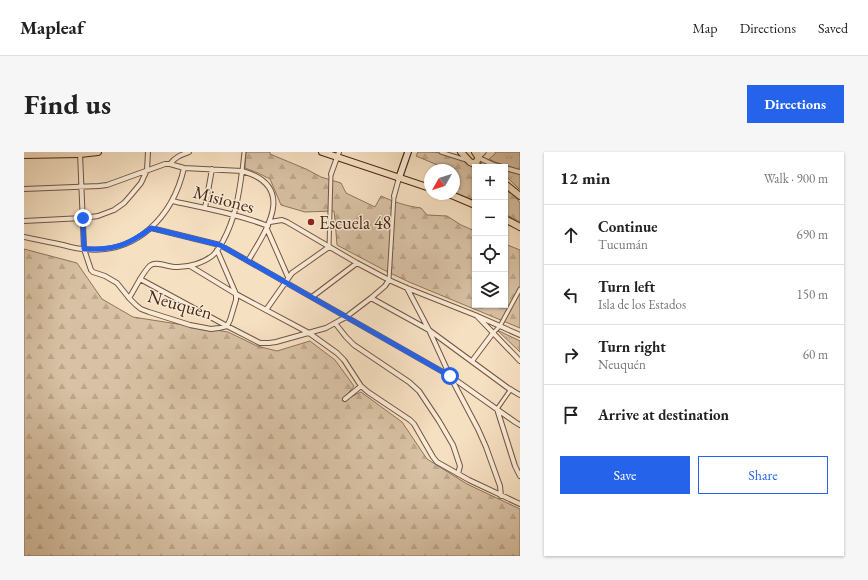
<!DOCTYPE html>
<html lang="en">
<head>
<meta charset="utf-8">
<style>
  body { margin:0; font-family:"EB Garamond",serif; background:#f6f6f6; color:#222 }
  .controls { position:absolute; right:12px; top:12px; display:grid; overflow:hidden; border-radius:0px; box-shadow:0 1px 3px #0004 }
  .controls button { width:36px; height:36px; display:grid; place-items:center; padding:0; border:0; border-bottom:1px solid #e0e0e0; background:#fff; color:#222; font:20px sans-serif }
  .compass { position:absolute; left:400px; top:12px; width:36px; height:36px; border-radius:50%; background:#fff; box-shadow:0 1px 3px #0004; rotate:231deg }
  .stop { position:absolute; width:12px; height:12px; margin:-9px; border:3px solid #2563eb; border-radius:50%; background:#fff }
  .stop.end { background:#2563eb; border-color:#fff; box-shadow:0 1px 4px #0008 }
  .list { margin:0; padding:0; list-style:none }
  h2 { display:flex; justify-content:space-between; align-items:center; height:52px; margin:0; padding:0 16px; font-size:17px }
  h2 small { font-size:13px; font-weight:400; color:#767676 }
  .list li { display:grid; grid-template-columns:26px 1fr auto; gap:12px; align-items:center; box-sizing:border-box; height:60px; padding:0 16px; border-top:1px solid #e0e0e0 }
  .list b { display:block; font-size:15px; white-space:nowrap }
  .list p { margin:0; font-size:13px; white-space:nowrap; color:#767676 }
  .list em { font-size:13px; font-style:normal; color:#767676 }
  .actions { display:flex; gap:8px; padding:12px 16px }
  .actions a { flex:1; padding:9px 0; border:1px solid #2563eb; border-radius:0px; text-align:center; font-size:14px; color:#2563eb }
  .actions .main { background:#2563eb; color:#fff }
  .icon { flex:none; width:22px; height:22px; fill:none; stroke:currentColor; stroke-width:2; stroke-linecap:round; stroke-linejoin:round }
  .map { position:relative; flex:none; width:496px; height:404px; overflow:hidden; border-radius:0px }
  header { display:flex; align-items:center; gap:24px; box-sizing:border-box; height:56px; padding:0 20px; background:#fff; border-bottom:1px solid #e0e0e0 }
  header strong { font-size:19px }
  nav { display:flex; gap:22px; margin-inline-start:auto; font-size:14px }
  .intro { display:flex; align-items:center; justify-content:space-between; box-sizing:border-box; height:96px; padding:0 24px }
  h1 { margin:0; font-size:28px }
  .button { padding:10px 18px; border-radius:0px; background:#2563eb; color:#fff; font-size:14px; font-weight:700 }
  main { display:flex; gap:24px; padding:0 24px }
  aside { flex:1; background:#fff; border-radius:0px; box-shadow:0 1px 3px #0004 }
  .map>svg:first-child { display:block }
</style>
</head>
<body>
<header>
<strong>Mapleaf</strong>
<nav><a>Map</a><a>Directions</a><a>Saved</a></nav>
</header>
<div class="intro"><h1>Find us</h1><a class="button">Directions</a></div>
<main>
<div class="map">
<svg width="496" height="404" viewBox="0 0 496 404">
  <defs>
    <pattern id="grass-tufts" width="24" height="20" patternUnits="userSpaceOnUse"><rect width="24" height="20" fill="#d8c1a4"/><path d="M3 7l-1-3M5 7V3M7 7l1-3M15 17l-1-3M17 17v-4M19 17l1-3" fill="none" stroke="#bba68c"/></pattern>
    <pattern id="forest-firs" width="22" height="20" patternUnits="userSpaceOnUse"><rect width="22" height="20" fill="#d8c1a4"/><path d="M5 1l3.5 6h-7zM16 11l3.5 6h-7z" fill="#bba68c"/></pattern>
  </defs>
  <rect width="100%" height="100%" fill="#f6e0c2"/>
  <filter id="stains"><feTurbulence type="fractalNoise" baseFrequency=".005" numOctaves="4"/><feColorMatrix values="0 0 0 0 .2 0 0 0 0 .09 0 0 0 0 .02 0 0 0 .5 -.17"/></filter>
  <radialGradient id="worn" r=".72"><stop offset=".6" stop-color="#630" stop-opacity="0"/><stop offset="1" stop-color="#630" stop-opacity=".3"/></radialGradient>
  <path fill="url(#grass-tufts)" stroke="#90745c" d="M472 0H496V18L471 10 465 7 470 3Z
    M481 18 496 20V38L481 23Z
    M473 178 496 189V200Z"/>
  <path fill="url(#forest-firs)" stroke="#90745c" d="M222 0H246V2L282 17 297 25 317 31 322 41 351 55 357 44C370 50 382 54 397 56L403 63 423 64 437 73 451 79V153H481V92L496 98V176L385 130 360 118 313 93 311 68 310 59 281 60 257 53 246 27 234 21 221 16Z
    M394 0C407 0 426 0 438 7 443 9 447 13 451 16V49L430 40V18H415L416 14 392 4Z
    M481 38 490 43 496 51V70L481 62Z
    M0 97 53 111 78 147 109 165 204 180 233 194 253 199 286 189 311 208 330 234 318 249 337 240 378 270 403 307 443 332 496 357V404H0Z"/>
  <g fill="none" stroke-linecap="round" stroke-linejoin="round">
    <g stroke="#735540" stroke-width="5">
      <path id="pedestrian" d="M417 0 442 8
        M218 19 220 0
        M305 95 307 22
        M365 128 370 44
        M469 181 476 174 496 137
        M473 257 487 237"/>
    </g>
    <g stroke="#735540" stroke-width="6">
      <path id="minor" d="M56 1 60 97 67 118 69 120 81 124 93 131 105 146 112 153 117 157 125 160 166 173 187 177 195 176 203 174 206 168 212 148V142L193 98
        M455 6 470 13 477 15
        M146 12C151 5 157 3 165 0
        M481 16 496 20
        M307 22 315 0
        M0 37 75 34 83 33 141 12H146L160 16 218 19C273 34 243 77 224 109
        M370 44 375 26
        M148 49C180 56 213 62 244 74
        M181 56 188 17
        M0 69 59 66 74 64 90 58 100 51 107 43 117 31 123 18 124 0
        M246 70 258 68 263 70 333 111 365 128 383 136 451 163 496 183
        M127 76 196 93 426 224 491 270 496 273
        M243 77 264 125
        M0 85C13 88 26 90 39 93 46 95 53 97 60 97 113 103 149 64 160 16
        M166 114 212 142 285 181 313 201 320 208 337 234 344 240 386 268 390 272 409 305 413 310 445 328 496 352
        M116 127 203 174 236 191H245L252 190 302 176 311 171 322 165 347 146 361 134 365 128
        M383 136 405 178 426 224 454 277 462 295 476 334 477 344
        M288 145 333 111
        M105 146C110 139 120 117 127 113 132 109 147 116 154 115 165 115 179 111 188 104 193 100 196 94 199 89 211 67 215 43 218 19
        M347 146 405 178 484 236 496 243
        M242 158 268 121 305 95
        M453 164 496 209
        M311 171 322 185 330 193 385 230 395 239 415 269 429 293 436 314 434 322
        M448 209 469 181
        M321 247 337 234
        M473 257 491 314 496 324"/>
    </g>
    <g stroke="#735540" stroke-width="7">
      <path id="tertiary" d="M454 5 459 0"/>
    </g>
    <g stroke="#472714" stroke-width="8">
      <path id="secondary" d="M375 26 384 0"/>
    </g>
    <g stroke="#472714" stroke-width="8">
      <path id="primary" d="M437 0 446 10 456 15
        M449 11 452 10 455 6 451 0
        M481 32 496 44"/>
    </g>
    <g stroke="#472714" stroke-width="8">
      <path id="trunk" d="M298 0 406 36
        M0 3 56 2 74 0
        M425 42 451 53
        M481 67 496 75"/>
    </g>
    <use href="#pedestrian" stroke="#f9ebd7" stroke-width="3"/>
    <use href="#minor" stroke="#f9ebd7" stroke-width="4"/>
    <use href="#tertiary" stroke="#f9ebd7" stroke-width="5"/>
    <use href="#secondary" stroke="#f9ebd7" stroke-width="5.5"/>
    <use href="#primary" stroke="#f6e0c2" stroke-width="6"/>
    <use href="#trunk" stroke="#f6e0c2" stroke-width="6"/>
  </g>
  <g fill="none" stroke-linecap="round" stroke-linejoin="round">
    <path stroke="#2563eb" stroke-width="5" d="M59 66 60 97C90 98 103 94 127 76L196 93 426 224"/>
  </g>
  <circle fill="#8f2418" stroke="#f9ebd7" stroke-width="1.5" cx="287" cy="70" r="4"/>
  <g text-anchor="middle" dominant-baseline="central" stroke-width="3" stroke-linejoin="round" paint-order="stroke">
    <g font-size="18" fill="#472714" stroke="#f9ebd7">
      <text transform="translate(200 47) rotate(15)">Misiones</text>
      <text transform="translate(156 152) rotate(16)">Neuquén</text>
    </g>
    <g font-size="18" fill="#472714" stroke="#f9ebd7" text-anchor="start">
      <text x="295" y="70">Escuela 48</text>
    </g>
  </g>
  <rect width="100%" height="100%" filter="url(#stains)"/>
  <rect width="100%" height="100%" fill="url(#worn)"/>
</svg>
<div class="controls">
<button>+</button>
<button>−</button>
<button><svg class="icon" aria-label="locate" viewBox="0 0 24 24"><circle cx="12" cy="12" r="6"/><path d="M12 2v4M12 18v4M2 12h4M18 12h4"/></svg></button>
<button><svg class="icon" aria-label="layers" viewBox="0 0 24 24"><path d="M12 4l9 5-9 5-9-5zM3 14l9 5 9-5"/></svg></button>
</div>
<svg class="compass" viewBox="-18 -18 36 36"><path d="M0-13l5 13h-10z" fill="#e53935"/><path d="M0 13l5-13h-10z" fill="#767676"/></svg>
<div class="stop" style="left:426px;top:224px"></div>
<div class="stop end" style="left:59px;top:66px"></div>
</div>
<aside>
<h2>12 min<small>Walk · 900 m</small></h2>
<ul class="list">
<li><svg class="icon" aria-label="ahead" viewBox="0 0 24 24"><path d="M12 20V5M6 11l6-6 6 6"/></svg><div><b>Continue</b><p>Tucumán</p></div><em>690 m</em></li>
<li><svg class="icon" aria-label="left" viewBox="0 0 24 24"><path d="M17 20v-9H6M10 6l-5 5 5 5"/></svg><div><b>Turn left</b><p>Isla de los Estados</p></div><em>150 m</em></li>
<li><svg class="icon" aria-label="right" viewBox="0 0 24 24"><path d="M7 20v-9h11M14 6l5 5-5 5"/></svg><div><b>Turn right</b><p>Neuquén</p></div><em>60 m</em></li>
<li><svg class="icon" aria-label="arrive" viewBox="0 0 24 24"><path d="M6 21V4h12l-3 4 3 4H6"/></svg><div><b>Arrive at destination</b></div></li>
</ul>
<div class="actions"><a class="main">Save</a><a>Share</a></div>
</aside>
</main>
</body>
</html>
